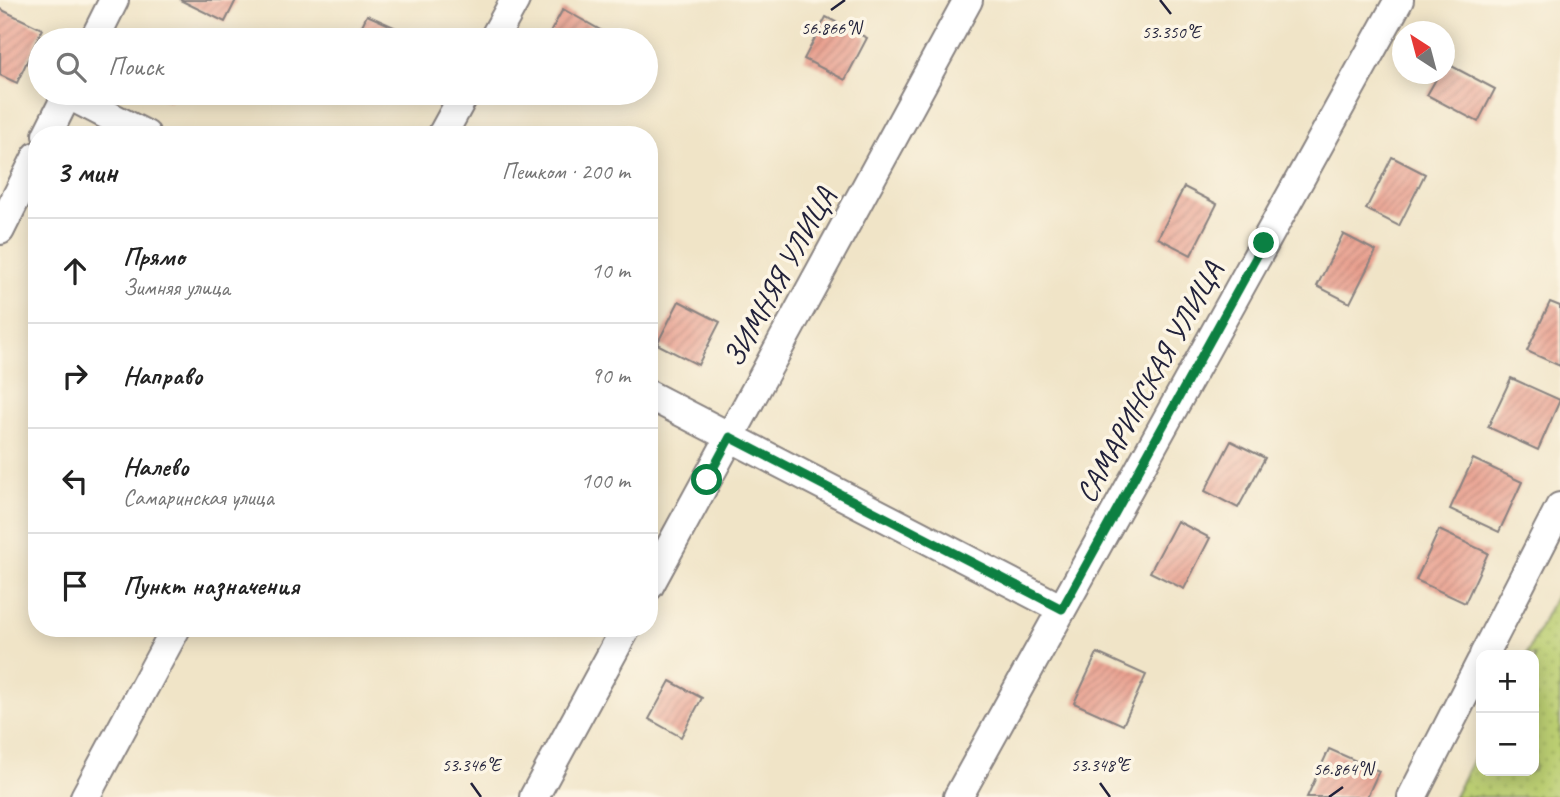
<!DOCTYPE html>
<html lang="ru">
<head>
<meta charset="utf-8">
<style>
  body { margin:0; font-family:Caveat,sans-serif; background:#f2f2f2; color:#222 }
  .controls { position:absolute; right:21px; bottom:21px; display:grid; overflow:hidden; border-radius:14px; box-shadow:0 4px 18px #0003 }
  .controls button { width:63px; height:63px; display:grid; place-items:center; padding:0; border:0; border-bottom:2px solid #e0e0e0; background:#fff; color:#222; font:35px sans-serif }
  .compass { position:absolute; left:1392px; top:21px; width:63px; height:63px; border-radius:50%; background:#fff; box-shadow:0 4px 18px #0003; rotate:324deg }
  .stop { position:absolute; width:21px; height:21px; margin:-16px; border:5px solid #0b8043; border-radius:50%; background:#fff }
  .stop.end { background:#0b8043; border-color:#fff; box-shadow:0 2px 7px #0008 }
  .list { margin:0; padding:0; list-style:none }
  h2 { display:flex; justify-content:space-between; align-items:center; height:91px; margin:0; padding:0 28px; font-size:30px }
  h2 small { font-size:23px; font-weight:400; color:#767676 }
  .list li { display:grid; grid-template-columns:46px 1fr auto; gap:21px; align-items:center; box-sizing:border-box; height:105px; padding:0 28px; border-top:2px solid #e0e0e0 }
  .list b { display:block; font-size:26px; white-space:nowrap }
  .list p { margin:0; font-size:23px; white-space:nowrap; color:#767676 }
  .list em { font-size:23px; font-style:normal; color:#767676 }
  .icon { flex:none; width:38px; height:38px; fill:none; stroke:currentColor; stroke-width:2; stroke-linecap:round; stroke-linejoin:round }
  .map { position:relative; flex:none; width:1560px; height:797px; overflow:hidden }
  .search { position:absolute; background:#fff; box-shadow:0 4px 18px #0003; left:28px; top:28px; width:630px; height:77px; display:flex; align-items:center; gap:18px; box-sizing:border-box; padding:0 24px; border-radius:38px; color:#767676; font-size:26px }
  .panel { position:absolute; background:#fff; box-shadow:0 4px 18px #0003; left:28px; top:126px; width:630px; height:511px; border-radius:28px }
  .map>svg:first-child { display:block }
</style>
</head>
<body>
<div class="map">
<svg width="1560" height="797" viewBox="0 0 1560 797">
  <defs>
    <pattern id="grass-dots" width="8" height="8" patternUnits="userSpaceOnUse" patternTransform="scale(1.75)"><rect width="8" height="8" fill="#bbce72"/><path d="M2 2h.1M6 6h.1" fill="none" stroke="#a0b164" stroke-width="1.8" stroke-linecap="round"/></pattern>
    <pattern id="building-hatch" width="6" height="6" patternUnits="userSpaceOnUse" patternTransform="scale(1.75)"><rect width="6" height="6" fill="#e89c8b"/><path d="M-1 1l2-2M0 6l6-6M5 7l2-2" fill="none" stroke="#bc7f73"/></pattern>
  </defs>
  <rect width="100%" height="100%" fill="#fcf5e5"/>
  <filter id="ink" filterUnits="userSpaceOnUse"><feTurbulence type="fractalNoise" baseFrequency=".0143" numOctaves="2"/><feDisplacementMap in="SourceGraphic" scale="14" xChannelSelector="R" yChannelSelector="G"/><feConvolveMatrix kernelMatrix="1 2 1 2 8 2 1 2 1" color-interpolation-filters="sRGB"/></filter>
  <filter id="wash" filterUnits="userSpaceOnUse"><feTurbulence type="fractalNoise" baseFrequency=".00686" numOctaves="4" result="noise"/><feDisplacementMap in="SourceGraphic" scale="28" xChannelSelector="R" yChannelSelector="G"/><feGaussianBlur stdDeviation="1.57" result="paint"/><feColorMatrix in="noise" values="0 0 0 0 0 0 0 0 0 0 0 0 0 0 0 0 0 1.4 0 .05"/><feComposite in="paint" operator="in"/></filter>
  <g filter="url(#wash)">
    <rect width="100%" height="100%" fill="#f0e4c7"/>
    <path fill="url(#grass-dots)" stroke="#6e7856" stroke-width="2" d="M1560 587V797H1454L1481 743V771H1534V655H1526Z"/>
    <g id="blocks">
      <path fill="url(#building-hatch)" d="M180 0H236L225 22Z
        M0 9 42 29 17 83 0 75Z
        M563 9 602 31 597 40H546Z
        M367 15 423 40H355Z
        M826 17 867 38 845 80 804 59Z
        M1444 62 1495 89 1478 122 1427 95 1439 74H1444Z
        M148 93H174L169 102Z
        M1392 157 1425 174 1399 226 1366 209Z
        M1184 187 1217 204 1191 255 1158 238Z
        M1343 234 1376 251 1350 303 1317 286Z
        M679 301 720 322 698 365 657 344Z
        M1550 302 1560 306V366L1527 351Z
        M1511 378 1560 400 1538 450 1488 427Z
        M1231 441 1265 458 1238 508 1205 491Z
        M1473 459 1522 482 1499 532 1450 509Z
        M1177 521 1210 538 1184 589 1150 572Z
        M1439 530 1488 553 1465 603 1416 580Z
        M1097 653 1146 675 1123 725 1074 703Z
        M670 681 702 698 681 737 649 719Z
        M1329 749 1379 771 1367 797H1307Z"/>
    </g>
  </g>
  <g filter="url(#ink)">
    <use href="#blocks" fill-opacity="0" stroke="#898381" stroke-width="2"/>
    <g fill="none" stroke-linecap="round" stroke-linejoin="round">
      <g stroke="#898381" stroke-width="32">
        <path id="minor" d="M94 40 114 0
          M493 40 515 0
          M67 94 146 135
          M47 135 68 93
          M442 135 465 93
          M0 230 37 156
          M649 395 1062 609
          M649 586 968 0
          M1484 655 1560 507
          M85 797 176 628
          M534 797 626 628
          M958 797 1399 0
          M1412 797 1481 662"/>
      </g>
      <use href="#minor" stroke="#fff" stroke-width="28"/>
    </g>
  </g>
  <g fill="none" stroke-linecap="round" stroke-linejoin="round" filter="url(#ink)">
    <path stroke="#0b8043" stroke-width="9" d="M707 480 730 437 1062 609 1264 243"/>
  </g>
  <path fill="none" stroke="#22223b" stroke-width="2.5" d="M1160 0 1171 14M831 10 845 0M471 783 481 797M1100 783 1110 797M1329 797 1343 787"/>
  <g text-anchor="middle" dominant-baseline="central" stroke-width="7" stroke-linejoin="round" paint-order="stroke">
    <g font-size="30" fill="#22223b" stroke="#fcf5e5">
      <text transform="translate(779 277) rotate(-61)">ЗИМНЯЯ УЛИЦА</text>
      <text transform="translate(1149 382) rotate(-61)">САМАРИНСКАЯ УЛИЦА</text>
    </g>
  </g>
  <g font-size="18" text-anchor="middle" fill="#22223b" stroke="#fcf5e5" stroke-width="7" stroke-linejoin="round" paint-order="stroke">
    <text x="831" y="34">56.866°N</text>
    <text x="1171" y="38">53.350°E</text>
    <text x="471" y="771">53.346°E</text>
    <text x="1100" y="771">53.348°E</text>
    <text x="1343" y="775">56.864°N</text>
  </g>
</svg>
<div class="controls">
<button>+</button>
<button>−</button>
</div>
<svg class="compass" viewBox="-18 -18 36 36"><path d="M0-13l5 13h-10z" fill="#e53935"/><path d="M0 13l5-13h-10z" fill="#767676"/></svg>
<div class="stop" style="left:707px;top:480px"></div>
<div class="stop end" style="left:1264px;top:243px"></div>
<div class="search"><svg class="icon" aria-label="search" viewBox="0 0 24 24"><circle cx="10" cy="10" r="6"/><path d="M15 15l6 6"/></svg>Поиск</div>
<section class="panel">
<h2>3 мин<small>Пешком · 200 m</small></h2>
<ul class="list">
<li><svg class="icon" aria-label="ahead" viewBox="0 0 24 24"><path d="M12 20V5M6 11l6-6 6 6"/></svg><div><b>Прямо</b><p>Зимняя улица</p></div><em>10 m</em></li>
<li><svg class="icon" aria-label="right" viewBox="0 0 24 24"><path d="M7 20v-9h11M14 6l5 5-5 5"/></svg><div><b>Направо</b></div><em>90 m</em></li>
<li><svg class="icon" aria-label="left" viewBox="0 0 24 24"><path d="M17 20v-9H6M10 6l-5 5 5 5"/></svg><div><b>Налево</b><p>Самаринская улица</p></div><em>100 m</em></li>
<li><svg class="icon" aria-label="arrive" viewBox="0 0 24 24"><path d="M6 21V4h12l-3 4 3 4H6"/></svg><div><b>Пункт назначения</b></div></li>
</ul>
</section>
</div>
</body>
</html>
